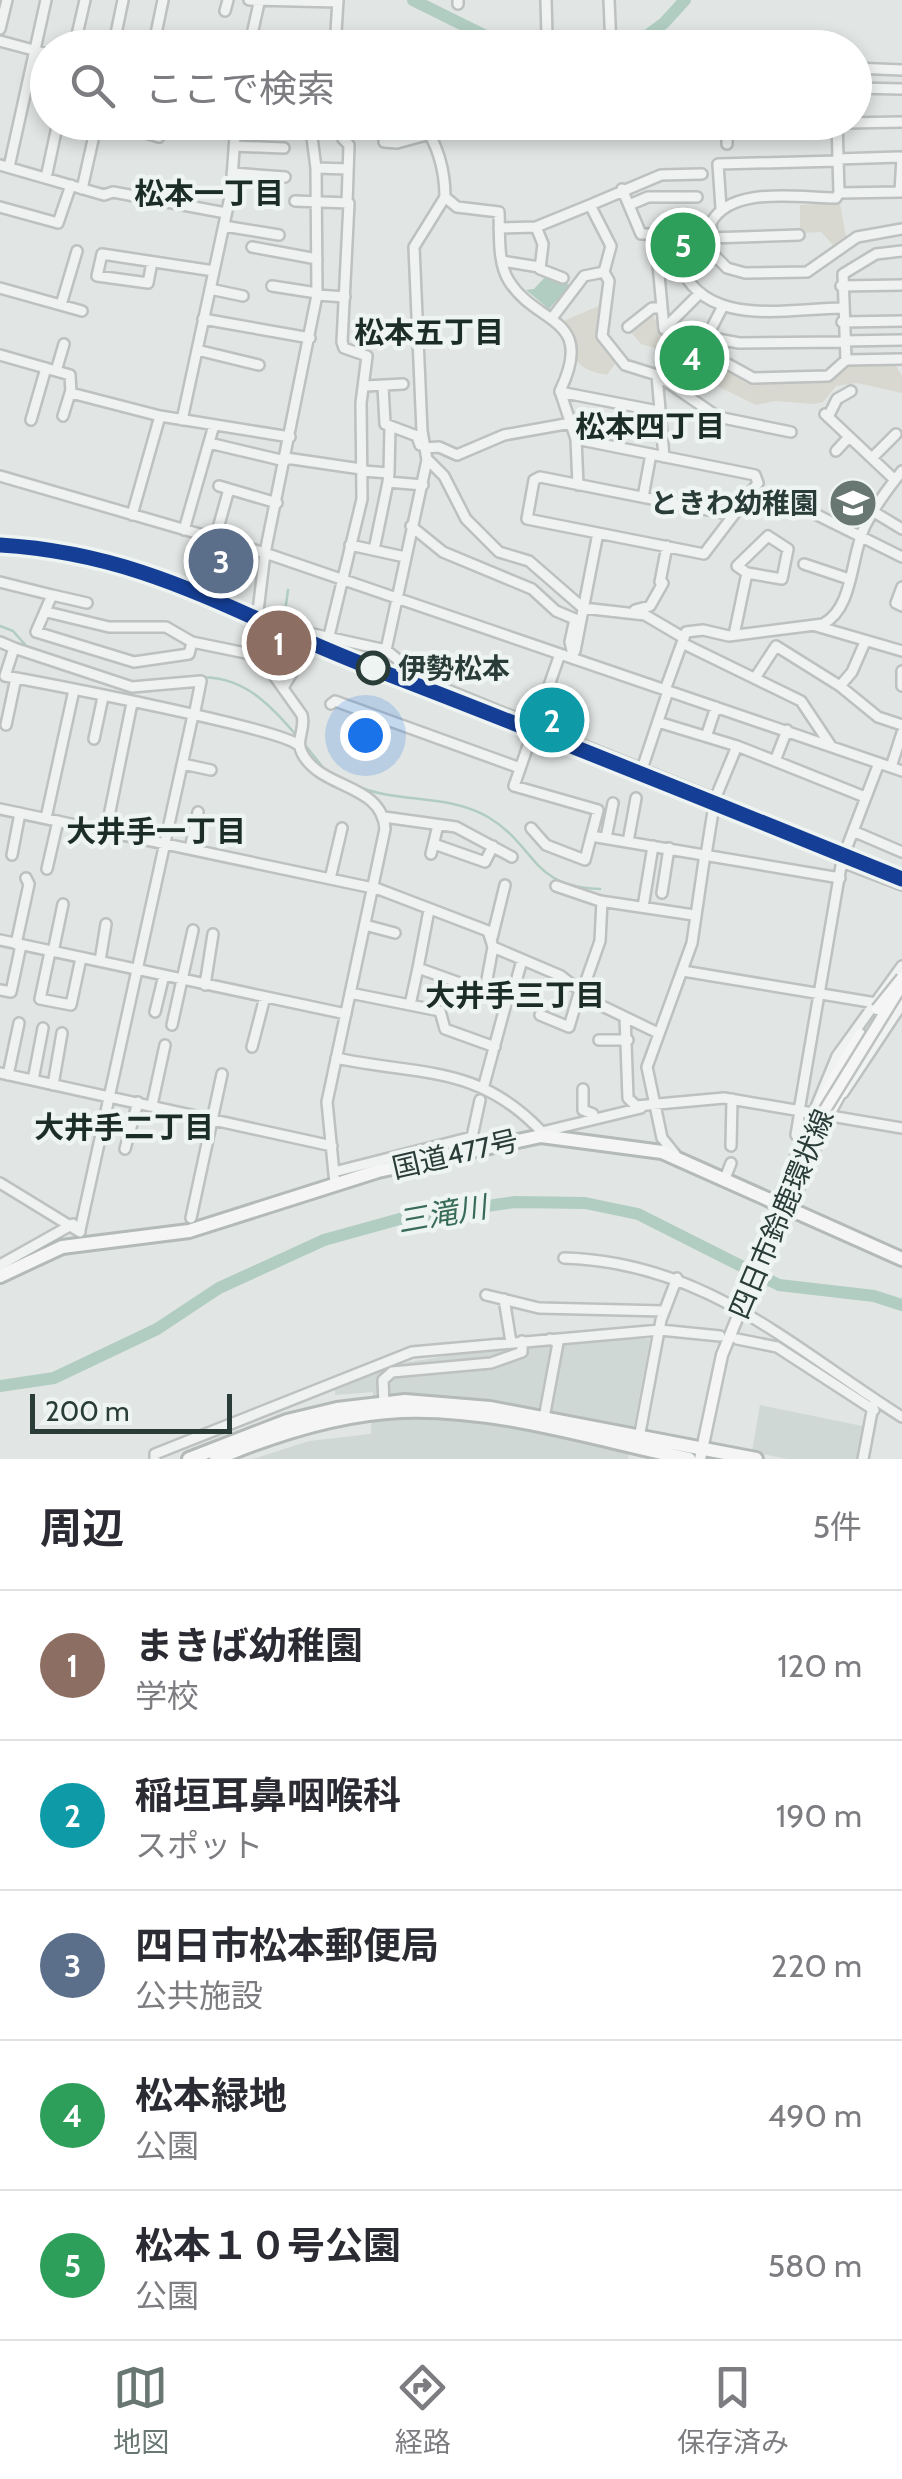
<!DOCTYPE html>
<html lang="ja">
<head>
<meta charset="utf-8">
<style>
  body { margin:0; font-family:Cabin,"Noto Sans JP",sans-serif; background:#f2f2f3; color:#2b2b33 }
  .scale { position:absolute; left:30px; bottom:25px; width:202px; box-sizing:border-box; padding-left:10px; border:5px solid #293c37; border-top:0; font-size:28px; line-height:35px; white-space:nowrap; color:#293c37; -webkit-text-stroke:8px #eef4f2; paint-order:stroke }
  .you { position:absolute; left:365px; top:735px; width:35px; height:35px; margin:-25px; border:8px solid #fff; border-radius:50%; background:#1a73e8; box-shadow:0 0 0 15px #1a73e833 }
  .badge { display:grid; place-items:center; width:65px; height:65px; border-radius:50%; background:#697773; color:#fff; font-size:32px; font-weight:700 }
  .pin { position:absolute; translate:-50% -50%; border:5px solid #fff; box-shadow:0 2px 10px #0006 }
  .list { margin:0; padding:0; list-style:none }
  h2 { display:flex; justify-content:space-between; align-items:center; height:130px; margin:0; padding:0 40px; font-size:42px }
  h2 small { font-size:32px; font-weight:400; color:#7c7c81 }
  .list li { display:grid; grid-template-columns:65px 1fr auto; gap:30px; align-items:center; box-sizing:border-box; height:150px; padding:0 40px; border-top:2px solid #e1e1e2 }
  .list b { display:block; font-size:38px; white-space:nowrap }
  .list p { margin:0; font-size:32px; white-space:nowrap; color:#7c7c81 }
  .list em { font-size:32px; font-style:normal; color:#7c7c81 }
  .icon { flex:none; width:55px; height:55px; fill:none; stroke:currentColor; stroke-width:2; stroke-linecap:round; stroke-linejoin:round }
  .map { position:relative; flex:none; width:902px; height:1459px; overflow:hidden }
  .search { position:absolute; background:#fff; box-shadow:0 5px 15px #0003; left:30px; right:30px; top:30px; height:110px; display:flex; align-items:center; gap:25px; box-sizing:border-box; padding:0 35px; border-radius:55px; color:#7c7c81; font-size:38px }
  .sheet { height:880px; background:#fff }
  nav { display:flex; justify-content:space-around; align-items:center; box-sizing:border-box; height:140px; border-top:2px solid #e1e1e2; background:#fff; font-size:28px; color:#7c7c81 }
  nav a { display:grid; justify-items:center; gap:5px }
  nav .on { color:#697773 }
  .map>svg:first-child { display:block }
</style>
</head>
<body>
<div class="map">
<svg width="902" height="1459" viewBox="0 0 902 1459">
  <rect width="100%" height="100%" fill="#e1e5e3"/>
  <path fill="#cfd8d4" d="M563 1337 650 1339 628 1459H253L309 1441 371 1434 373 1392 335 1395V1389L397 1364Z
    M760 1405 867 1427 861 1459H788L752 1452Z"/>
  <path fill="#d8d8d0" d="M840 203 846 237 833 245 821 232 800 233V205Z
    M601 305 599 336 617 361 607 375C557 366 587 346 561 322Z
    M650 312 670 340 753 381 832 377 852 362 893 361 902 376V393L857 383 836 386 823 402 814 404 775 401 756 405 699 377 674 354 641 344 629 330Z"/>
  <path fill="#b1cdc2" d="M547 275 570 285 549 309 526 290 534 289Z"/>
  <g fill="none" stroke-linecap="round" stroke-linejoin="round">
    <path stroke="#b1cdc2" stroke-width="2.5" d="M284 619 288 590
      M0 626 13 631 29 649
      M137 682C216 672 242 670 296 735
      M305 745 325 770
      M354 785C397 804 447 793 488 817 537 846 530 887 600 889
      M641 1455 658 1459"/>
    <path stroke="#b1cdc2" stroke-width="12" d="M413 0 510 48
      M630 48 664 23 685 0
      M0 1386 54 1378 157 1329 219 1288 324 1240 407 1217 515 1202 585 1203 638 1214 779 1285 874 1296 902 1305"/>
    <g stroke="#bdc1c0" stroke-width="14">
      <path id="minor" d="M249 0 338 2
        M458 0V4
        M546 0 547 37 610 44
        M609 0 611 48
        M225 11 228 0
        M0 29 7 0
        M0 41 48 54
        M74 48 85 0
        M113 48 123 0
        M153 48 163 0
        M249 48 259 3
        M335 48 338 0
        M854 68 902 70
        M854 88 902 89
        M134 122 132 129 159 137
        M310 122 316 168 317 295 265 553 255 636 260 656 302 715C306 729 295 740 302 753 321 790 382 783 385 829L327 1102 335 1184
        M343 122V139L349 145 347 203
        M727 122V144
        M837 122 839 193 900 192 902 157
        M726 125 902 122
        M384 142 397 143 430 134
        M234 146 284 148
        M838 159 899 157
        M0 165 104 195 113 192 226 213
        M9 167 46 0
        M316 168 348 169
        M232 173 285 177
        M46 178 58 122
        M82 189 97 122
        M622 189 641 234H689
        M839 193 836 198C800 198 731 185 711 223L713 254 727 268 745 273 807 272 857 237 902 229
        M445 197 457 207 499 212C500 233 497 262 509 281 537 326 596 316 560 391L576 439 755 475 758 483 704 554 527 519 534 480 540 477 733 515
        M295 201 349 203 342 342 344 348 367 356 361 403 362 499 329 636
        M629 205 648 197H697
        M0 207 58 223 71 185
        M721 208 718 164 838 161
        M224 226 279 235
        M536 227 543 244 540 269 563 278
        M499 228 536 227 590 205
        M710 238 799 235
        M252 247 317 259
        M711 252 678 260C701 329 783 309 841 308
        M678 260 658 264 664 329 753 378 828 376 846 360 902 359
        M502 261 539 267
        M152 262 148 283 97 276 102 254 214 271
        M604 272 611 246 590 205 661 175 702 174
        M272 286 317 293
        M841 286 902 285
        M0 288 82 311
        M210 289 243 296
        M317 295 345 297
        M61 305 77 251
        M722 308 707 337 739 343 843 342
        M552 318 584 276 604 272 609 281 602 336 625 365 657 375 718 417 791 432
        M203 319 310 338
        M842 322 902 321
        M628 327 652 308H660
        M664 329 699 294
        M843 341 902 340
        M197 350 259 365
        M0 355 70 375 71 393 160 416 290 437
        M846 360 843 274 876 254 902 251
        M56 371 64 344
        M657 375 664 457
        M366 386 403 384
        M383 386 385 424 417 436 420 445
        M560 392 658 411
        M825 414 895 480
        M63 416 71 390
        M828 417 837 399 851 391
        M31 420 46 368
        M182 420 231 192 236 122
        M576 439 578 485
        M209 443 285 461
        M425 448 439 447 457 455 504 435 571 423
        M836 451 849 437
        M286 458 361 469
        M872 458 896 434
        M427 459 444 476 466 519 499 552 529 561 583 608 645 615 684 638
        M363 471 389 473 388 482 423 485
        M389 473 390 427
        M0 476 265 553 902 771
        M219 486 277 503
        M643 497 651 454
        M803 508 902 557
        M874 512 902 529
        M132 515 160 416
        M411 526 443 552 532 589 556 611 575 619 570 642 574 659
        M184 530 214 425
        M215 539 229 489
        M350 545 405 557
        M374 550 388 482
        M804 564 849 579
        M0 582 52 595 36 632 134 662 189 654 192 642
        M660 582 667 546
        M902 587 896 603 902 606
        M52 595 87 603
        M635 610 650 606 663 583
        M47 612 109 627H166L192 642 260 656
        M258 613 304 632 386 650 423 680 715 799 737 746 775 761 787 730
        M816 626 902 651
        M734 635 747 573 782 579 788 549 768 536 737 566 747 573
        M0 642 14 648 5 676C44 683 283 729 298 745
        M682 643 801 701 831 746
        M14 648 132 687 201 681 194 716
        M386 650 427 460 422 431 414 247 445 197C445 170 438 145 422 122
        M575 651 598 533
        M902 671V686
        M755 678 776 646 840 686 878 717 902 725
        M840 686 852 672 865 642
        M283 688 301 658
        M665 690 686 632 703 630 729 636 823 624C855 607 850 554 866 524 875 506 889 487 902 471
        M331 704 335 701 520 768
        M658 722 737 746
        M6 725 16 678
        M707 734 716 707
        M94 739 103 697
        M775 761 865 797
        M183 764 211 770
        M891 767 902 733
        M642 769 668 691
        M0 809 373 888
        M384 817 456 827 512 857
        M46 818 74 690
        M531 828 546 845 585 860 598 810 514 786 560 654
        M106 831 132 703
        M853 831 902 852
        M591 836 840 878
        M606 838 613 803
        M628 842 636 798
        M434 844 485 862 493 846
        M190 849 198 812
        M431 854 438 825
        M12 855 20 813
        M706 855 715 799
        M842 862 902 885
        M47 869 58 821
        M330 879 342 828
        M556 886 600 901 694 915
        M373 887 488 931 493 947 561 976 596 1003 656 1032
        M662 893 669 848
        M643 907 653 846
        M429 910 418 968 507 1000 484 1085
        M365 925 395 933
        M492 938 505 885
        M0 940 346 1014
        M16 944 29 884 26 878
        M50 952 40 999 71 1005 81 958
        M53 952 63 904
        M100 961 106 924
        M683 971 900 1007
        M205 985 213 934
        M0 990 11 992 21 945
        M485 990 493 947
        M582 992 600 941 602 901
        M350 993 440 1011 445 1029 495 1047
        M507 1000H511L522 960
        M410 1005 418 968
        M155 1012 164 975
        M540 1015 569 1027 580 990
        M625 1017 628 1098 636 1106 724 1098 902 1128
        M172 1025 193 930
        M599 1040H628
        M252 1047 265 997
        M336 1058C421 1076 478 1064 542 1132
        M0 1073 332 1146
        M8 1075 19 1023
        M33 1080 43 1028
        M53 1085 62 1033
        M583 1089V1110L593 1114
        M843 1093 902 1004
        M152 1105 165 1045
        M799 1111 842 860 879 763
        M542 1132 641 1108
        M796 1135 800 1111
        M731 1146 732 1099
        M125 1149 138 1102
        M675 1154 662 1138 647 1067 692 943 705 854
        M334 1172 472 1137 480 1100
        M724 1181 731 1163
        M0 1183 80 1232
        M776 1204 837 1056 902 966
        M790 1210 828 1116
        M191 1218 222 1074
        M80 1230 193 715
        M564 1258C704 1262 790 1346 902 1417
        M0 1265 73 1224
        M486 1295 539 1308 664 1311
        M504 1299 511 1342
        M737 1339 777 1347 874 1410
        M384 1405 383 1380 392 1372 491 1363 522 1352V1341
        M544 1418 558 1343 550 1339
        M639 1438 661 1320 677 1278
        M155 1459V1454L412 1352 660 1330 720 1336
        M863 1459 873 1406"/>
    </g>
    <g stroke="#bdc2c0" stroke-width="15">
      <path id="major" d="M821 1101 860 1034
        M828 1116 845 1085
        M700 1459 722 1355 818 1121"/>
    </g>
    <g stroke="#b3bab7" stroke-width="18">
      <path id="highway" d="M0 1276 62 1247 189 1231 378 1171 541 1136 662 1152 902 1259
        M189 1459 287 1421 337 1409 405 1401 490 1408 756 1459
        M216 1459C275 1434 337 1414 401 1411 496 1407 597 1440 689 1459"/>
    </g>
    <use href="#minor" stroke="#eff2f1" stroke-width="9"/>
    <use href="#major" stroke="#f5f5f5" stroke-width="10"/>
    <use href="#highway" stroke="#f5f5f5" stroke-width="12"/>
    <g stroke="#bdc2c0" stroke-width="15" stroke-linecap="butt">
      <path id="major-bridge" d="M877 1009 902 978
        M818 1121 902 985"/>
    </g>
    <use href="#major-bridge" stroke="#f5f5f5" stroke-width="10"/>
    <g stroke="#eef4f2" stroke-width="22">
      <path id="rail-1" d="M0 545C150 554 238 617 372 668 550 736 726 808 902 879"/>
    </g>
    <use href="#rail-1" stroke="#153f97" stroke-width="15"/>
  </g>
  <defs>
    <g id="school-disc" transform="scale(2.5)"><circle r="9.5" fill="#697773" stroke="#eef4f2"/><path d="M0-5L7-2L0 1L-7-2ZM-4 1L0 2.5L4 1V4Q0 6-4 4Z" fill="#fff"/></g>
  </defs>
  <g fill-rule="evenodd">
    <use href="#school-disc" x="853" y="503"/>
  </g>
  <circle fill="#eef4f2" stroke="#293c37" stroke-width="5" cx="373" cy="668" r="15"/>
  <g text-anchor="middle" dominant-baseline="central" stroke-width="9" stroke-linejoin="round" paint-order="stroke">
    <g font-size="28" font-weight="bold" fill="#293c37" stroke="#eef4f2" text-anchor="end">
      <text x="818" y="503">ときわ幼稚園</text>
    </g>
    <g font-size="28" font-weight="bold" fill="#293c37" stroke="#eef4f2" text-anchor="start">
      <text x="398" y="668">伊勢松本</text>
    </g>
    <g font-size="28" fill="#293c37" stroke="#eef4f2">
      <text transform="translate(455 1154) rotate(-13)">国道477号</text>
      <text transform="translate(781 1214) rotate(-67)">四日市鈴鹿環状線</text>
    </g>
    <g font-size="30" font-weight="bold" fill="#1c2d28" stroke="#eef4f2">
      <text x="209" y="193">松本一丁目</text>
      <text x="429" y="332">松本五丁目</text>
      <text x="650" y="426">松本四丁目</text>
      <text x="156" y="831">大井手一丁目</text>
      <text x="515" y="995">大井手三丁目</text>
      <text x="124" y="1127">大井手二丁目</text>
    </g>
    <g font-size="30" font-style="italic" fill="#386c58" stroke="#eef4f2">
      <text transform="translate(442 1214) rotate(-10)">三滝川</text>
    </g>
  </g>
</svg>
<div class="scale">200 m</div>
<div class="you"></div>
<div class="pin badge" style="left:279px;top:643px;background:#8d6e63">1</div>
<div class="pin badge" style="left:552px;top:720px;background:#0f9aa8">2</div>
<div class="pin badge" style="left:221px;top:561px;background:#5c6f8a">3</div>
<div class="pin badge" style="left:692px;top:358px;background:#2e9e5b">4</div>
<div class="pin badge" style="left:683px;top:245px;background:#2e9e5b">5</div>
<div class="search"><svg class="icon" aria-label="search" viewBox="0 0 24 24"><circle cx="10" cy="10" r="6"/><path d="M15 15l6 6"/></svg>ここで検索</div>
</div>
<section class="sheet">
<h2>周辺<small>5件</small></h2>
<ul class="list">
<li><span class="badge" style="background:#8d6e63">1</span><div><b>まきば幼稚園</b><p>学校</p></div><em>120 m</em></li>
<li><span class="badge" style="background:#0f9aa8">2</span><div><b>稲垣耳鼻咽喉科</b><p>スポット</p></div><em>190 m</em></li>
<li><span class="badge" style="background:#5c6f8a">3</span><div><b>四日市松本郵便局</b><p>公共施設</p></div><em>220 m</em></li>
<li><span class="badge" style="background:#2e9e5b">4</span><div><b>松本緑地</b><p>公園</p></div><em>490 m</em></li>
<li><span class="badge" style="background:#2e9e5b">5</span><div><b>松本１０号公園</b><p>公園</p></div><em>580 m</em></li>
</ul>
</section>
<nav>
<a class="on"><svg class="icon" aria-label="map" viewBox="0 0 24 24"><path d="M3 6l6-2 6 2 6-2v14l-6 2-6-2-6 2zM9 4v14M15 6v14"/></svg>地図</a>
<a><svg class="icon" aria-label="directions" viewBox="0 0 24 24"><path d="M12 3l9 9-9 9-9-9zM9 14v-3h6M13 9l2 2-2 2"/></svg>経路</a>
<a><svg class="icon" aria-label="saved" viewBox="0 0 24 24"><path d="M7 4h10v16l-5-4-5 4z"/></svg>保存済み</a>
</nav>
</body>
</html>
